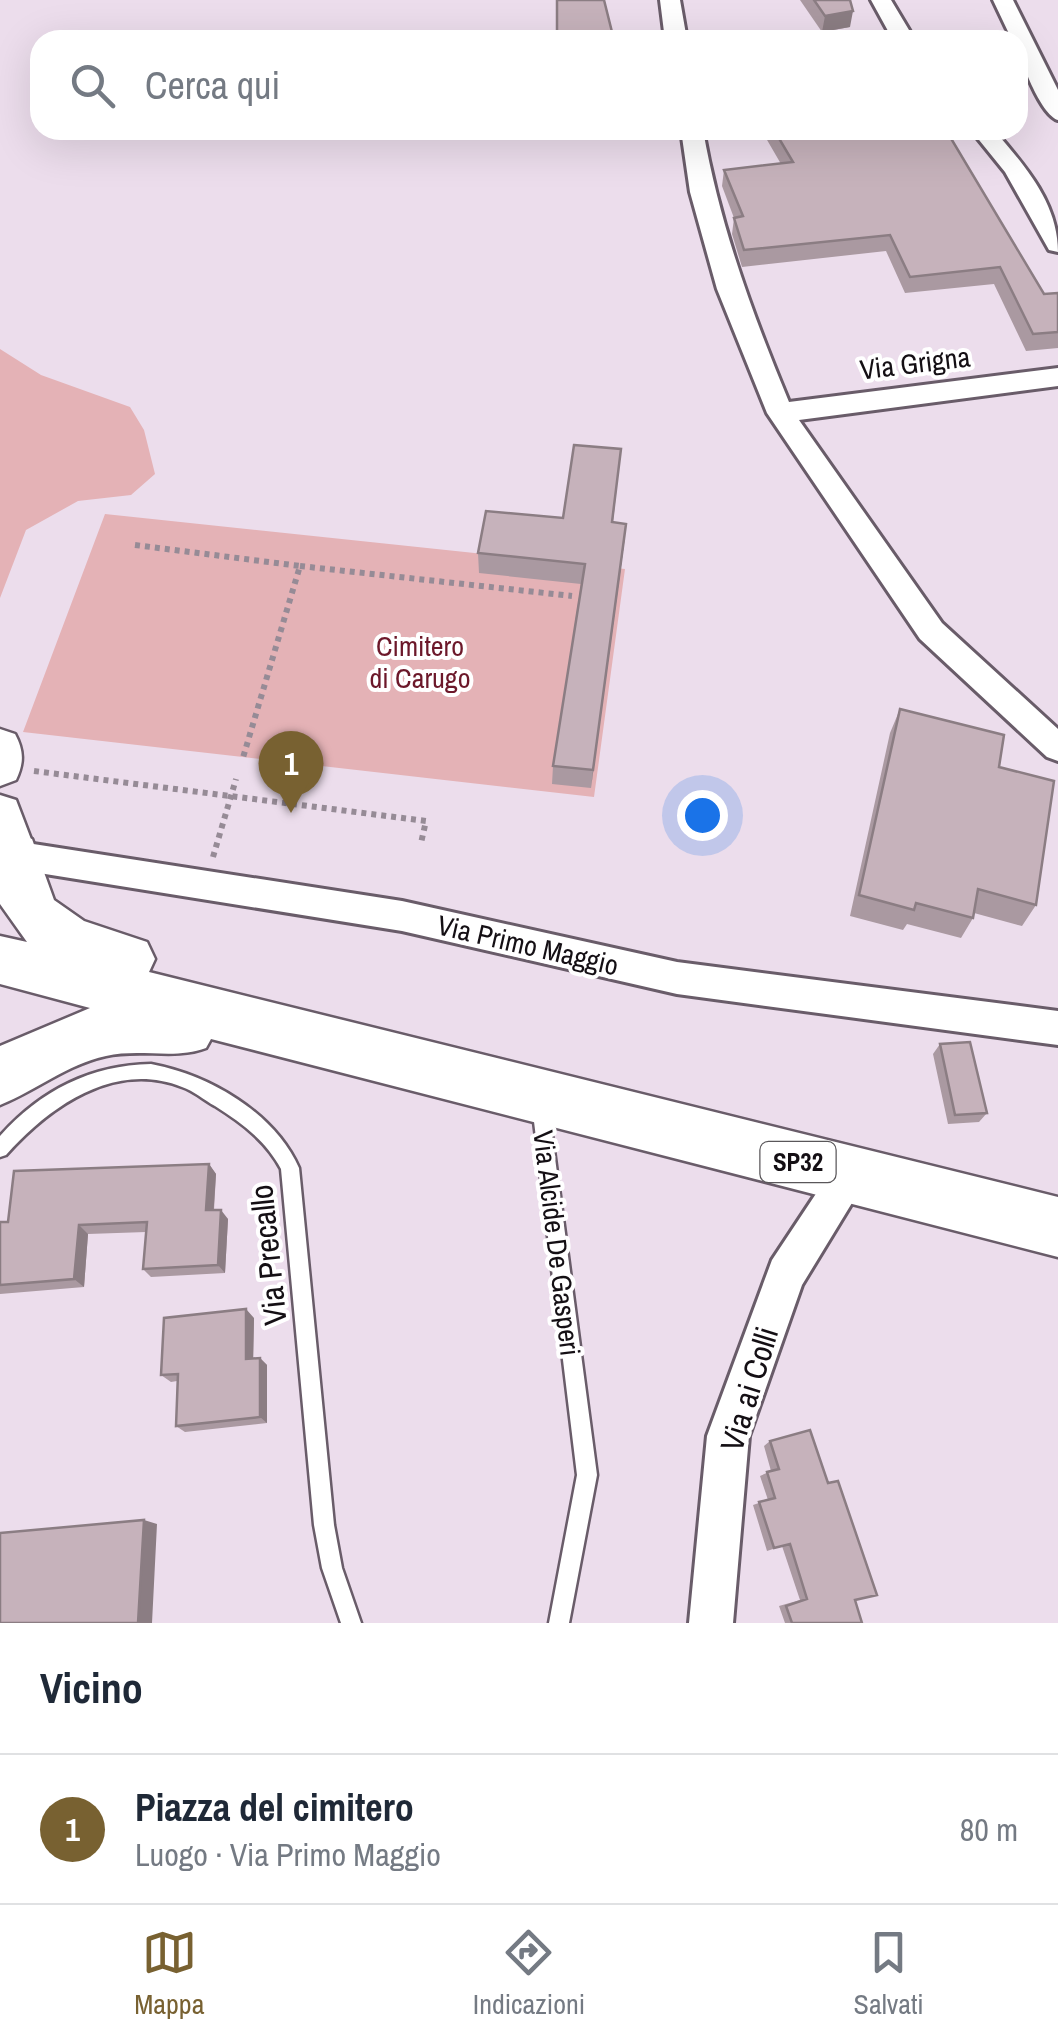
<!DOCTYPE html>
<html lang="it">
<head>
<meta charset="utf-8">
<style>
  body { margin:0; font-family:"Archivo Narrow",sans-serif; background:#f2f2f3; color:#1f2937 }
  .you { position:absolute; left:702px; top:815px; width:35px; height:35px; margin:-25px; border:8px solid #fff; border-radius:50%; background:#1a73e8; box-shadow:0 0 0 15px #1a73e833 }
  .badge { display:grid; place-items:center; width:65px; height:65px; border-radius:50%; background:#786131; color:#fff; font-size:32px; font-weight:700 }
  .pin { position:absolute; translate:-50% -82px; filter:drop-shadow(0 2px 5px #0008) }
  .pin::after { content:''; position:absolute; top:52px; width:35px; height:30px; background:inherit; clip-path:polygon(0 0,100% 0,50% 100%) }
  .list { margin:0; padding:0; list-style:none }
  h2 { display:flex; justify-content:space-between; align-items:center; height:130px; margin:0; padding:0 40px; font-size:42px }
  h2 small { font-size:32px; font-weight:400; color:#747a83 }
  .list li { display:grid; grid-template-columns:65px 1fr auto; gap:30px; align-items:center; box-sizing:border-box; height:150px; padding:0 40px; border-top:2px solid #e0e1e3 }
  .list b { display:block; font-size:38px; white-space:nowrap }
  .list p { margin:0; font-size:32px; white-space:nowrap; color:#747a83 }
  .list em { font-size:32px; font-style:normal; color:#747a83 }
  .icon { flex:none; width:55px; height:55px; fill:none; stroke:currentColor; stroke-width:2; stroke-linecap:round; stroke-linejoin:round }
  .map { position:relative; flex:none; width:1058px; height:1623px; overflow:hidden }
  .search { position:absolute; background:#fff; box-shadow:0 10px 40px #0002; left:30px; right:30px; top:30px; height:110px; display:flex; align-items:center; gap:25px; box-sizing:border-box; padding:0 35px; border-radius:30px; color:#747a83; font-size:38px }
  .sheet { height:280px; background:#fff }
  nav { display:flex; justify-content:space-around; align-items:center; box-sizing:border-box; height:140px; border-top:2px solid #e0e1e3; background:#fff; font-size:28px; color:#747a83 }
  nav a { display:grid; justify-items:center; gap:5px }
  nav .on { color:#786131 }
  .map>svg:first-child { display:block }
</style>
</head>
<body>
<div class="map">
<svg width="1058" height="1623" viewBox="0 0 1058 1623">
  <rect width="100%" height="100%" fill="#ecddec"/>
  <path fill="#e4b2b6" d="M0 349 41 375 130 407 144 430 155 474 131 495 78 501 26 530 0 598Z
    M105 514 625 569 594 797 23 732Z"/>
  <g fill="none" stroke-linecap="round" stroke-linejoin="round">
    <g stroke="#695c69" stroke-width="5">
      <path id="lane" d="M151 1064C209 1075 274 1112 299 1168L334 1525 342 1568 361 1623H341L322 1568 314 1525 281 1169C266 1141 242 1123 215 1106 204 1100 194 1091 182 1087 114 1060 49 1107 6 1155L0 1157V1136C40 1091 91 1065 151 1064Z
        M540 1097 546 1099 548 1105 597 1475 569 1623H549L577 1475 532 1105 534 1099Z"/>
    </g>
    <g stroke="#695c69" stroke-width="6">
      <path id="street" d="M660 0H680L687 40H665Z
        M871 0H891L915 40H893Z
        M993 0H1013L1058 90V120C1041 115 1018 58 1018 40H1012Z
        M681 130H703C720 226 752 313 789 402L1058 368V386L799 420 942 623 1058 729V761L1047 757 920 639 767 413 717 289 690 192Z
        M971 130H994C1025 166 1058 203 1058 252L1049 250 1005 172Z
        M14 841 402 901 677 962 1058 1011V1045L677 994 402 931 14 869 0 860 2 845Z
        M850 1156 863 1162 869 1175 802 1285 749 1436 733 1623H689L707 1436 772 1260 837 1162Z"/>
    </g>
    <g stroke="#695c69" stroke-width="5">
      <path id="secondary" d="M0 729 15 734C24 751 24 763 16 780L0 786Z
        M0 795 16 800 37 855 30 869 14 875 0 873Z"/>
    </g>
    <g stroke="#695c69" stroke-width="5">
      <path id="primary" d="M14 833 32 839 54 900 84 921 147 942 155 959 149 972 1058 1197V1257L211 1039 206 1048C175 1060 140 1048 106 1056 66 1065 37 1090 0 1105V1046L90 1008 0 984V936L27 942 0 904V838Z"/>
    </g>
    <path stroke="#968b96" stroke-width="6" stroke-dasharray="5 5" stroke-linecap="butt" d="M135 545 300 566 242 761
      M300 566 572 596
      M34 771 426 821 421 843
      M213 857 236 779"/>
    <use href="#lane" fill="#fff" fill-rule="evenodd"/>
    <use href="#street" fill="#fff" fill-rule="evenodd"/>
    <use href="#secondary" fill="#fff" fill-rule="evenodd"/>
    <use href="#primary" fill="#fff" fill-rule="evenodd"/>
  </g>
  <path fill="#aa99a1" d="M800 0H850V27L822 32Z
    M1018 82 1023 96 1018 111Z
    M763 130H946L1044 294 1058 293V348L1026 351 994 284 905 293 886 251 742 267 732 234 734 218 722 186 724 170 781 164 763 133Z
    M621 449 613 522 626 524 624 544 591 788 552 784 553 766 581 584 479 573 478 553 563 518Z
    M900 709 999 767 1036 905 1022 926 974 913 973 918 961 938 907 924 903 930 850 916 890 733Z
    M940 1044 987 1113 979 1122 948 1124 933 1054Z
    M209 1164 216 1174 214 1210 228 1219 225 1273 151 1277 143 1269 146 1232 88 1234 84 1287 0 1294V1222H8Z
    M254 1318 253 1359 260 1358 267 1365V1423L185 1432 176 1426 177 1381 171 1382 161 1375Z
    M770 1441 855 1600 862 1623H785L779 1606 800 1600 782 1546 767 1551 753 1505 768 1500 760 1476 771 1471 764 1446Z"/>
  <path fill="#8b7d83" d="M853 11 850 27 822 32 825 16Z
    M626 524 624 544 591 788 593 770Z
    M209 1164 216 1174 213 1219 206 1210Z
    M221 1210 228 1219 225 1273 218 1265Z
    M79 1225 88 1234 84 1287 74 1279Z
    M246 1309 254 1318 253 1367 246 1359Z
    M260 1358 267 1365V1423L260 1417Z
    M144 1520 157 1524 152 1623H138Z"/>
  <path fill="#c6b2bb" stroke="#8b7d83" stroke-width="2.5" d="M557 0H604L614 40H557Z
    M814 0H850L853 11 825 16Z
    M1018 82 1023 96H1018Z
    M774 130H946L1044 294 1058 293V332L1033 334 1000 267 910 277 890 235 744 250 734 218 743 216 724 170 793 162Z
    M574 445 621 449 612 522 626 524 593 770 553 766 585 564 478 553 486 511 563 518Z
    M900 709 1004 735 999 767 1054 781 1036 905 978 889 973 918 916 903 914 910 859 895Z
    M970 1042 987 1113 955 1115 940 1044Z
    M209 1164 206 1210H221L218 1265 143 1269 147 1222 79 1225 74 1279 0 1285V1222H8L14 1171Z
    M246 1309V1359L260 1358V1417L176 1426 178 1374 161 1375 164 1318Z
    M810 1430 828 1483 838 1481 877 1595 855 1600 862 1623H792L786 1606 807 1599 790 1544 774 1548 759 1502 775 1498 767 1472 779 1469 770 1441Z
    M144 1520 138 1623H0V1533Z"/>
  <g text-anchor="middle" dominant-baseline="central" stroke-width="8" stroke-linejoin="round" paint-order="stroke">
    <rect fill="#fff" stroke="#5a575a" stroke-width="2.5" x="760.5" y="1142" width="75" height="40" rx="8"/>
    <g font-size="25" font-weight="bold" fill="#140f14">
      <text x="798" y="1162">SP32</text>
    </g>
    <g font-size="28" fill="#140f14" stroke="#fff">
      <text transform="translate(915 363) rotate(-7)">Via Grigna</text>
      <text transform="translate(528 945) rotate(13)">Via Primo Maggio</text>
      <text transform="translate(557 1243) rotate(83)">Via Alcide De Gasperi</text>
    </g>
    <g font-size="28" fill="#6c182a" stroke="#fff">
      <text x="420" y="646">Cimitero<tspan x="420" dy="32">di Carugo</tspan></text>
    </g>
    <g font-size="32" fill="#140f14" stroke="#fff">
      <text transform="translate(268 1255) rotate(-96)">Via Precallo</text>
      <text transform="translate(749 1389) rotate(-73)">Via ai Colli</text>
    </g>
  </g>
</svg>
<div class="you"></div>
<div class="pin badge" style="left:291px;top:813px">1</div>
<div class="search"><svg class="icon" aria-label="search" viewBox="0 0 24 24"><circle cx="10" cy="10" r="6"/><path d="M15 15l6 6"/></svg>Cerca qui</div>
</div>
<section class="sheet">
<h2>Vicino<small></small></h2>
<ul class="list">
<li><span class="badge">1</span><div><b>Piazza del cimitero</b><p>Luogo · Via Primo Maggio</p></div><em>80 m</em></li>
</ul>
</section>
<nav>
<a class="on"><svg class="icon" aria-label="map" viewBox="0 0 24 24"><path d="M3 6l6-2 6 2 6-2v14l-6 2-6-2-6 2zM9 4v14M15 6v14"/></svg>Mappa</a>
<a><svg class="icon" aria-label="directions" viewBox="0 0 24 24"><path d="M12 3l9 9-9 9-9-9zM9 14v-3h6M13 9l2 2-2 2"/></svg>Indicazioni</a>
<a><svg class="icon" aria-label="saved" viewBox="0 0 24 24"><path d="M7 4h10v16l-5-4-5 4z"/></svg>Salvati</a>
</nav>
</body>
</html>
